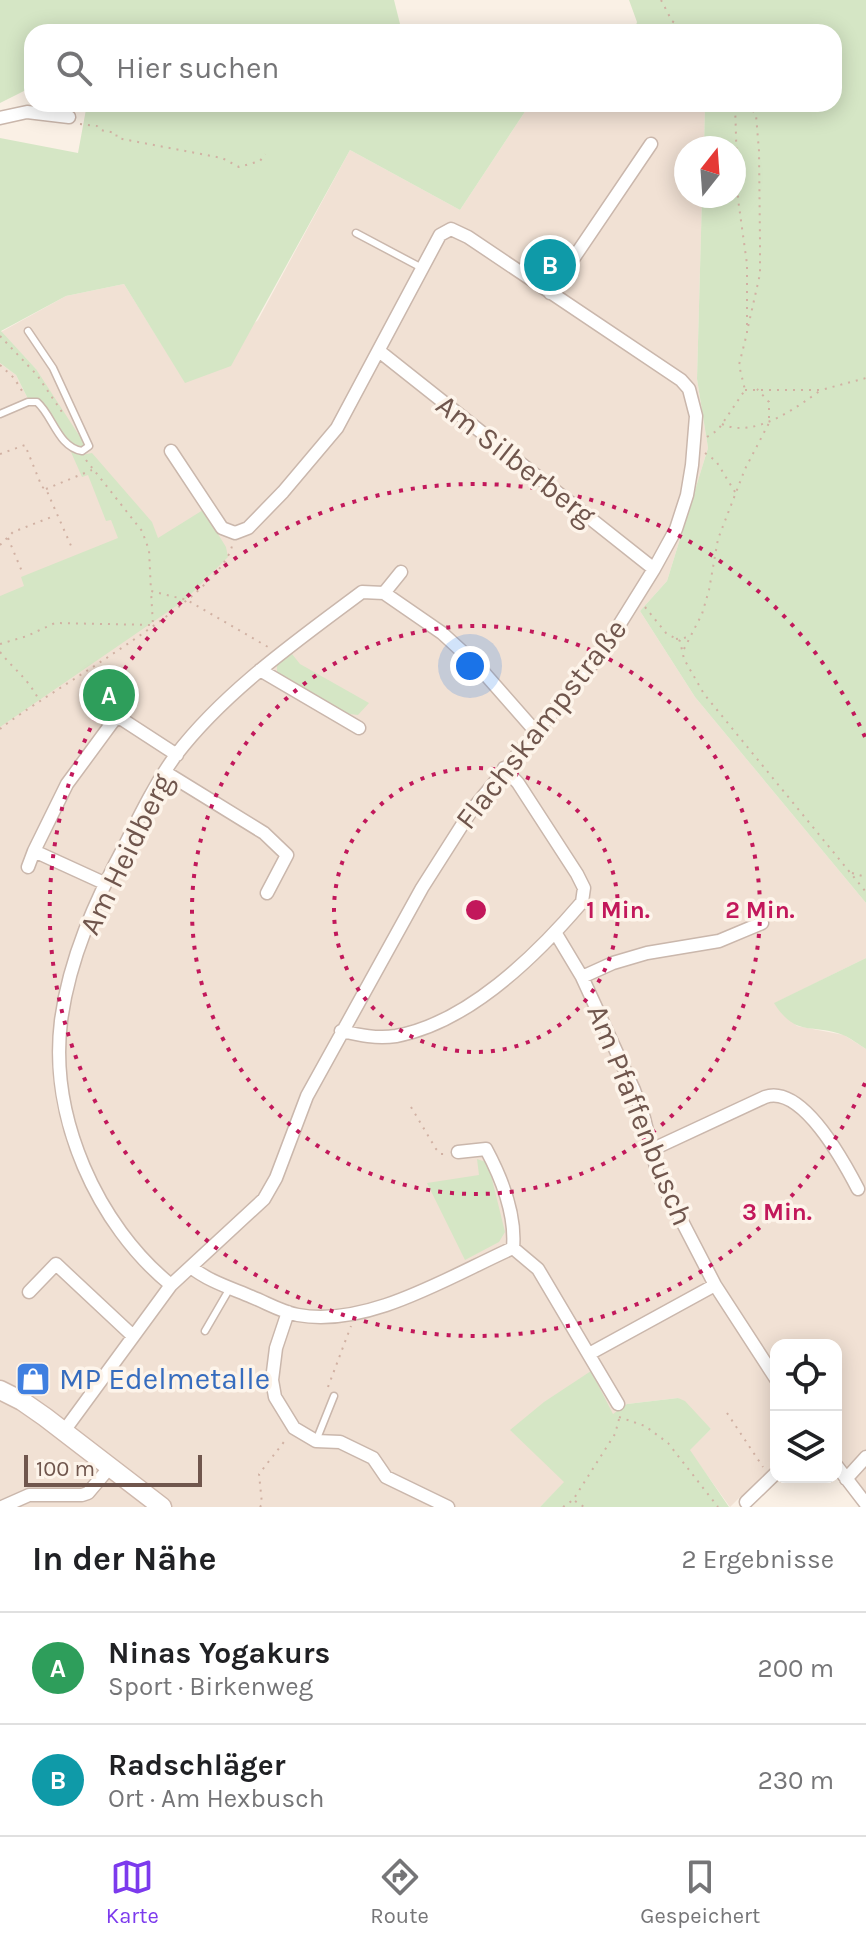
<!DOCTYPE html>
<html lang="de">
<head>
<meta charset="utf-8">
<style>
  body { margin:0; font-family:Karla,sans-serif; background:#f2f2f2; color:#202124 }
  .controls { position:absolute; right:24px; bottom:24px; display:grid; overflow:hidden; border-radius:16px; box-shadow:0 4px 20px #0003 }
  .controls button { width:72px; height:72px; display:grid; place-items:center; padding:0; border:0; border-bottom:2px solid #e0e0e0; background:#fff; color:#202124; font:40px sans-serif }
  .compass { position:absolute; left:674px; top:136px; width:72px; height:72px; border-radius:50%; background:#fff; box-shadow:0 4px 20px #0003; rotate:17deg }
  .scale { position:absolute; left:24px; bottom:20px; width:178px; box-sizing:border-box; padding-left:8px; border:4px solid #70564d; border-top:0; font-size:22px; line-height:28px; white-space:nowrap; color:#70564d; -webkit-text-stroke:6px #fdf4ea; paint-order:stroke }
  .you { position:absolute; left:470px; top:666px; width:28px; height:28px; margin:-20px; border:6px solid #fff; border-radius:50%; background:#1a73e8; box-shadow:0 0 0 12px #1a73e833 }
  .badge { display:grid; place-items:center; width:52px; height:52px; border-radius:50%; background:#7c3aed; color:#fff; font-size:26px; font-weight:700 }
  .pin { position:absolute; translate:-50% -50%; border:4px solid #fff; box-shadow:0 2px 8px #0006 }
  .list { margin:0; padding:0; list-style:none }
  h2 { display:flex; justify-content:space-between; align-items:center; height:104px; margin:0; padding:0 32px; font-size:34px }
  h2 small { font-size:26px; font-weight:400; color:#757577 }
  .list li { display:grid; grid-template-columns:52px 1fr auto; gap:24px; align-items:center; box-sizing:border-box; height:112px; padding:0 32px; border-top:2px solid #e0e0e0 }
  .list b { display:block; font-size:30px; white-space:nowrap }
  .list p { margin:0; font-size:26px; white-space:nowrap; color:#757577 }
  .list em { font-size:26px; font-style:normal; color:#757577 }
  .icon { flex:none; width:44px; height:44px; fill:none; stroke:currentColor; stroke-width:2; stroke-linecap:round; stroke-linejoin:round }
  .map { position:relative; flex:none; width:866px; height:1507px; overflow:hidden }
  .search { position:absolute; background:#fff; box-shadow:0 4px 20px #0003; left:24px; right:24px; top:24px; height:88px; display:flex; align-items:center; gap:20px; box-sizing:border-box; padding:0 28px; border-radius:24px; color:#757577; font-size:30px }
  .sheet { height:328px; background:#fff }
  nav { display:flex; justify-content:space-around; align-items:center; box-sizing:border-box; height:112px; border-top:2px solid #e0e0e0; background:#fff; font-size:22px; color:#757577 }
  nav a { display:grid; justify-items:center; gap:4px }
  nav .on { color:#7c3aed }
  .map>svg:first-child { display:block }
</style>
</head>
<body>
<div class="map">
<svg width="866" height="1507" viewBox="0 0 866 1507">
  <rect width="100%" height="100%" fill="#faf0e5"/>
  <path fill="#f1e1d4" d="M705 104 704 148H686V196H702L697 379 708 448 667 581 640 611 695 697 866 903V958L775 1003 797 1026 844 1035 866 1049V1501L836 1460V1345H776V1469L744 1499 741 1496 730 1507 689 1450 711 1429 678 1398 627 1404 609 1437 540 1507H171L0 1380V363L16 375 28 399 36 369 1 332 66 296 124 284 185 382 258 320 350 150 460 210 526 110 518 105Z
    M0 1396 21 1405 156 1507H0Z"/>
  <path fill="#d5e6c5" d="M0 0H394L402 32H32V87L0 103Z
    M629 0H866V903L695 697 640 611 667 581 708 448 697 379 702 196H734V148H704L705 104H834V32H634L637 22Z
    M87 104H522L519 105 526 110 460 210 350 150 231 366 185 383 124 284 66 296 1 331 36 369 86 446 77 448 70 445 41 403 28 399 16 375 0 363V138L78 153Z
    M71 452 81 455 92 453 152 522 158 538 203 510 226 547 228 557 185 600 0 727V596L24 586 21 577 118 538 111 520 106 521 88 475 82 477Z
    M292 654 300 664 369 703 358 715 341 713 277 676V665Z
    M866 958V1049C859 1045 851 1038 843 1035 812 1023 796 1038 774 1003Z
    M477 1159 486 1162 490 1171 505 1232 499 1242 465 1260 427 1183 479 1175Z
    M591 1371 613 1414 627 1404 678 1398 685 1401 711 1429 690 1450 729 1507H540L564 1482 510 1430 544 1402Z"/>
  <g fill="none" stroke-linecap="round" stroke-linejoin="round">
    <g stroke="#cab7ac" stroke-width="9">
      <path id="lane" d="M356 233 422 268
        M0 414 28 402H37C53 416 58 447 82 451L89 446 53 368 28 331
        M205 1331 230 1288
        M316 1441 334 1396"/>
    </g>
    <g stroke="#cab7ac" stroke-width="15">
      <path id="street" d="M0 118 27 112 69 117
        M550 293 651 144
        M379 351 654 569
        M384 593 401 572
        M260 670 359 728
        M165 772 264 833 287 855 267 893
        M28 867 34 851
        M104 883 34 851 67 784 117 716 177 755
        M555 932 582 977 634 1090 644 1118 658 1175 715 1285 776 1379
        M582 977 613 963 647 953 719 941 762 923
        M341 1031C359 1035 377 1039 396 1036 467 1023 536 956 582 902L584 888 577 874 518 783 504 768
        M651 1150 765 1097C802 1084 844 1162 858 1189
        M458 1152 486 1149C501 1177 516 1215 513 1248
        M191 1267C208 1281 231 1288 252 1297 267 1303 282 1312 298 1315 368 1328 450 1276 513 1248L538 1269 618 1404
        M171 1285C97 1225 49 1117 61 1021 69 959 96 899 125 845 140 815 156 782 176 755 225 691 298 640 362 592L384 593 442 633 478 666 536 732
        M29 1292 56 1264 133 1336
        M288 1312 276 1348 272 1380 275 1397 294 1428 316 1441 340 1442 373 1458 386 1477 448 1507
        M589 1354 715 1285
        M64 1431 171 1285 264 1199 276 1178 307 1096 422 888 471 811 603 651 654 569 676 529 687 495 692 465 696 416 689 389 681 380 468 237 451 229 440 235 337 428 283 492 248 528 235 533 222 528 171 451
        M836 1465 866 1504
        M846 1479 866 1457
        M746 1502 776 1473
        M2 1507 29 1495H82L88 1493 110 1467"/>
    </g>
    <g stroke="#cfb9ad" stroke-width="21">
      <path id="secondary" d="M0 1390 22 1401 45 1417 162 1507"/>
    </g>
    <path stroke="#d1b1a3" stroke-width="2" stroke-dasharray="2 6" stroke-linecap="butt" d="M661 0 672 21 687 32
      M748 104 756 115 759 151 760 242V274L748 327
      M80 124 97 126 100 130 116 133 117 138 222 158 239 167 260 161 265 154
      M0 336 37 375 64 415
      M0 365 14 378 24 394
      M745 390H821L866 378
      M722 424C754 439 796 408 821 390
      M707 437 718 430 745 390 739 365 747 333V264L738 199 735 104
      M705 453 716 461 735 492
      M0 454 25 445 42 487 46 489 72 548
      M86 460 142 531 149 550 151 591 187 600 268 647
      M46 489 92 470
      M8 538 23 574
      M0 545 13 532 54 516
      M645 607 666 633 680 641 684 659 704 694 866 892
      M676 639 690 637
      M0 644 27 636 55 623 153 625 151 591
      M684 649 702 614 709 590 718 539 745 469 769 423V402L757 389
      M0 652C16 672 26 676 39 700
      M0 729C47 691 219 599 232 546
      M852 873 866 877
      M411 1107 436 1149 441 1154H445
      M328 1387 351 1326
      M727 1413 763 1467
      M619 1417 645 1426 668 1443 718 1507
      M575 1501 584 1507
      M260 1507 262 1504 259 1474 287 1438
      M563 1507 573 1500 615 1434 619 1419"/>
    <use href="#lane" stroke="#fff" stroke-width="6"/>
    <use href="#street" stroke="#fff" stroke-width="12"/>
    <use href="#secondary" stroke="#fff" stroke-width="18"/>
  </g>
  <g fill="none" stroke="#c2185b" stroke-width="4" stroke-dasharray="4 8">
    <circle cx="476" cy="910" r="142"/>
    <circle cx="476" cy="910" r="284"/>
    <path d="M865 1083A426 426 0 1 1 865 737"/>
  </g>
  <defs>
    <g id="shop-square" transform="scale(1.8)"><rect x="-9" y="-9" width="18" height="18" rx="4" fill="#3f7fe0" stroke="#fdf4ea"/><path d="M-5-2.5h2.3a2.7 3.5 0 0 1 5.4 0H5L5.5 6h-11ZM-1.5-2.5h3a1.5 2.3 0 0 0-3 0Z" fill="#fff"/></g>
  </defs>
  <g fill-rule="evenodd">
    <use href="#shop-square" x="33" y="1379"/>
  </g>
  <g text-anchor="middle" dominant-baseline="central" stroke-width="7" stroke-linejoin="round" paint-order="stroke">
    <g font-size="30" fill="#70564d" stroke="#fdf4ea">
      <text transform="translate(516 460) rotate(38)">Am Silberberg</text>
      <text transform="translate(541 724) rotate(-52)">Flachskampstraße</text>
      <text transform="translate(126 854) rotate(-64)">Am Heidberg</text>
      <text transform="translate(640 1115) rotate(68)">Am Pfaffenbusch</text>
    </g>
    <g font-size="30" fill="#366cbe" stroke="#fdf4ea" text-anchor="start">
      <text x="59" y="1379">MP Edelmetalle</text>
    </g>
  </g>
  <circle cx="476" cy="910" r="12" fill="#c2185b" stroke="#fdf4ea" stroke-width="4"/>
  <g font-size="24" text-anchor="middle" font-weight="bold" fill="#c2185b" stroke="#fdf4ea" stroke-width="7" stroke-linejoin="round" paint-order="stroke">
    <text x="618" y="918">1 Min.</text>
    <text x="760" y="918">2 Min.</text>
    <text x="777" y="1220">3 Min.</text>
  </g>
</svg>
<div class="controls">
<button><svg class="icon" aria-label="locate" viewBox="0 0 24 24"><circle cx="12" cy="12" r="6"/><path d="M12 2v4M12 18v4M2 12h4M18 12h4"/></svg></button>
<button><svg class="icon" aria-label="layers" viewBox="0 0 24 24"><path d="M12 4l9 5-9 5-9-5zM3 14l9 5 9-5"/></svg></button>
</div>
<svg class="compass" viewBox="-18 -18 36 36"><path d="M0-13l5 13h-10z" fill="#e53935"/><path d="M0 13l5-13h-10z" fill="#757577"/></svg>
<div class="scale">100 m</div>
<div class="you"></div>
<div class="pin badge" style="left:109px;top:695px;background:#2e9e5b">A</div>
<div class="pin badge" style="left:550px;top:265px;background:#0f9aa8">B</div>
<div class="search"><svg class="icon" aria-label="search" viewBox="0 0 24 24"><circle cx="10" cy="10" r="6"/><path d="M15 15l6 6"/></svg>Hier suchen</div>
</div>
<section class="sheet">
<h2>In der Nähe<small>2 Ergebnisse</small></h2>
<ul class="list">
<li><span class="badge" style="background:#2e9e5b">A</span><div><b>Ninas Yogakurs</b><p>Sport · Birkenweg</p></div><em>200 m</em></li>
<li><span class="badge" style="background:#0f9aa8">B</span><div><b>Radschläger</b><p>Ort · Am Hexbusch</p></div><em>230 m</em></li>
</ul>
</section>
<nav>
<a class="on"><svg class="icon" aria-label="map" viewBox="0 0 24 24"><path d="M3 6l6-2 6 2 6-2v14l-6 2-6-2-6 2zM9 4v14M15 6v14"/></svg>Karte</a>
<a><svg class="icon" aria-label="directions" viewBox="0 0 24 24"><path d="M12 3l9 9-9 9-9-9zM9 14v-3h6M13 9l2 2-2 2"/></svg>Route</a>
<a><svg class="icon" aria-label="saved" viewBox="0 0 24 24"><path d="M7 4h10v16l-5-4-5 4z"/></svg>Gespeichert</a>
</nav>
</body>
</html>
